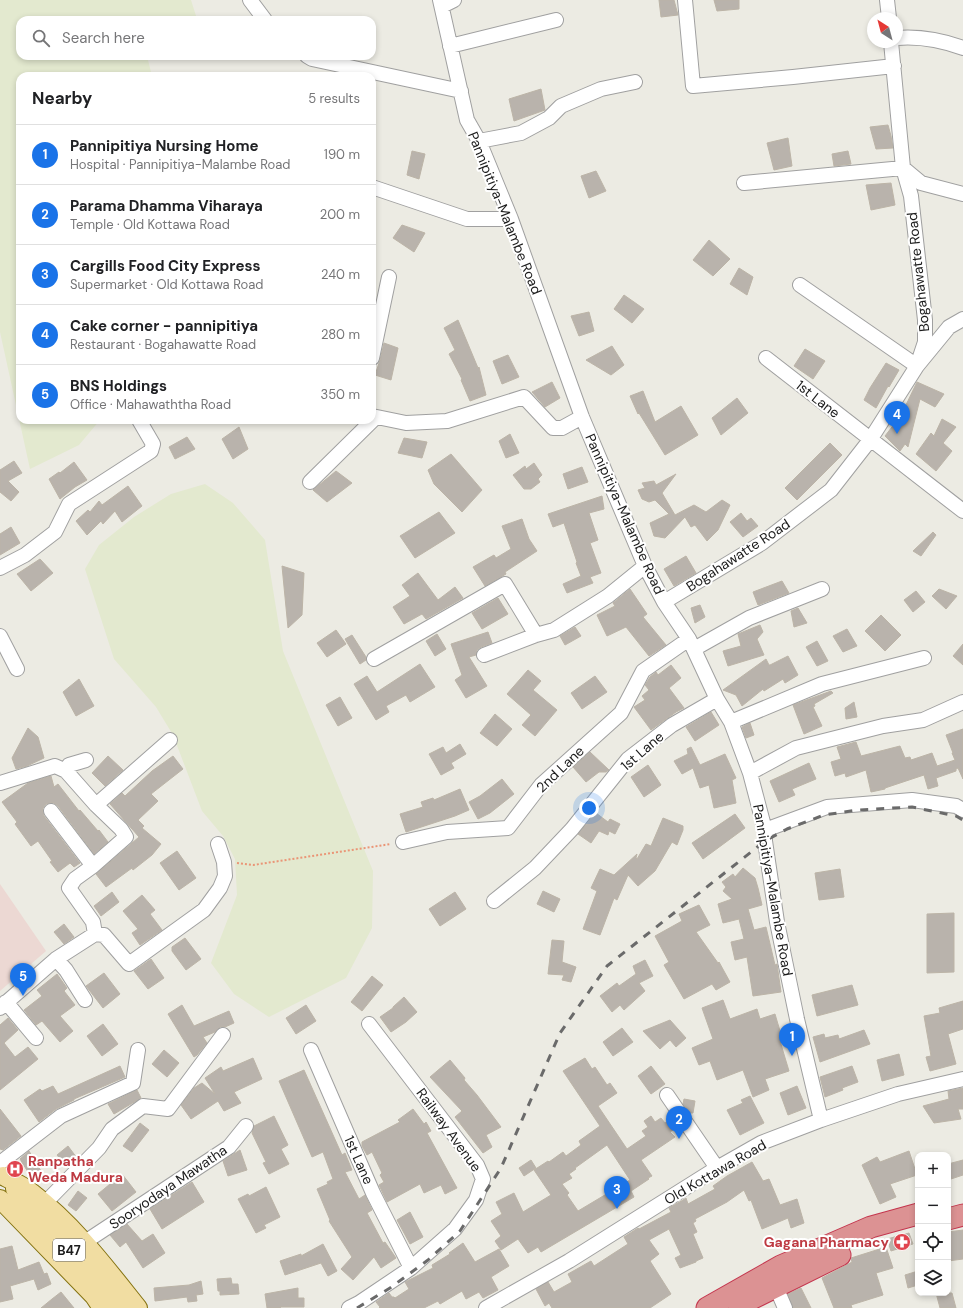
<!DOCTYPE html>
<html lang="en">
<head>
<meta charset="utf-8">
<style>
  body { margin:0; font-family:"DM Sans",sans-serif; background:#f2f2f2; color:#202124 }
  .controls { position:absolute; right:12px; bottom:12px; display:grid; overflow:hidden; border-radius:8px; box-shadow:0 2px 6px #0003 }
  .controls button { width:36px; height:36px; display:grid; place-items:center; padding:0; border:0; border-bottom:1px solid #e0e0e0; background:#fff; color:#202124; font:20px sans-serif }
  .compass { position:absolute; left:867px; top:12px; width:36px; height:36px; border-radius:50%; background:#fff; box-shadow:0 2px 6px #0003; rotate:324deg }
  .you { position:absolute; left:589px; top:808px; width:14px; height:14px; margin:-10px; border:3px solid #fff; border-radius:50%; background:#1a73e8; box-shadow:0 0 0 6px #1a73e833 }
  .badge { display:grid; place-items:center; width:26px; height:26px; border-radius:50%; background:#1a73e8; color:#fff; font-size:13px; font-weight:700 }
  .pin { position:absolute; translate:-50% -33px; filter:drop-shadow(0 1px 2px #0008) }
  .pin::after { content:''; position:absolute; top:21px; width:14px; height:12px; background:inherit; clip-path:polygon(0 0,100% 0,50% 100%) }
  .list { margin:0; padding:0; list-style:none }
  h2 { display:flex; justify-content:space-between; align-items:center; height:52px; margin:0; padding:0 16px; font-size:17px }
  h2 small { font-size:13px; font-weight:400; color:#757577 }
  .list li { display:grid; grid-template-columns:26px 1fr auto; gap:12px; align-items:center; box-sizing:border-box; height:60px; padding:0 16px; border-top:1px solid #e0e0e0 }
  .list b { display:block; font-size:15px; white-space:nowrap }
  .list p { margin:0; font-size:13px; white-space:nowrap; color:#757577 }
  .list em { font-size:13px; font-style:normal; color:#757577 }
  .icon { flex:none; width:22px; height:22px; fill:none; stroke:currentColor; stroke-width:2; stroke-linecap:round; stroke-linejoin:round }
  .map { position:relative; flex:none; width:963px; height:1308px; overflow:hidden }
  .search { position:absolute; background:#fff; box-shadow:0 2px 6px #0003; left:16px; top:16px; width:360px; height:44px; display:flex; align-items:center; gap:10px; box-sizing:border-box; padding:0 14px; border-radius:12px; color:#757577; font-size:15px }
  .panel { position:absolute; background:#fff; box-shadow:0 2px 6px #0003; left:16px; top:72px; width:360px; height:352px; border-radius:12px }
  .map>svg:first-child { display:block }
</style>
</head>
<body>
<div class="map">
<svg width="963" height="1308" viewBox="0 0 963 1308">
  <rect width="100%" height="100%" fill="#ecebe3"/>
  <path fill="#ecd8d3" d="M0 884 46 951 0 991Z"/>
  <path fill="#e3e9cf" d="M0 0H191L197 19 193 20H20V56H147L152 76H20V420H100L79 445 30 469 0 332Z
    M205 484 233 503 265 540 283 651 373 871 372 928 346 978 269 1017 234 994 211 963 237 895 235 859 223 836 202 811 173 735 156 707 114 659 85 569 99 545 134 517 171 494Z"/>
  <path fill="#b9b3ac" stroke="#bcb4a7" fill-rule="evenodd" d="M659 0H674L678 15 661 17Z
    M714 0H739V9L717 11Z
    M541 89 545 110 514 121 509 99Z
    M888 125 891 136 893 148 876 149 870 127Z
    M788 138 792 166 774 170 767 143Z
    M412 151 425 154 419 179 407 175Z
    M848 151 851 164 834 166 832 154Z
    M596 171 606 191 589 198 581 176Z
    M891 183 895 205 871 210 866 185Z
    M402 225 425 233 414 252 393 238Z
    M709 240 730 259 713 276 693 260Z
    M739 268 753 277 747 295 730 284Z
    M624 295 644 309 632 323 614 309Z
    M589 312 594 331 579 336 571 316Z
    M458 320 478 368 479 367 486 395 470 401 461 380 462 379 449 354 455 350 444 328Z
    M384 343 398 348 391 380 375 375 380 360Z
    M612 346 624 365 611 375 586 360Z
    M805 349 825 361 813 379 794 366Z
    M508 355 519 377 502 384 493 361Z
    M886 363 899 370 889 387 888 386 876 408 864 400 870 388Z
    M552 382 560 398 545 407 532 392Z
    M917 382 944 394 935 407 920 399 908 447 905 444 900 451 885 436 895 423 892 421 902 406 905 407Z
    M643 391 655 422 681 406 698 435 665 455 639 413 638 414 630 396Z
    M737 398 748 413 721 435 712 418Z
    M942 419 956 427 943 443 952 451 936 471 916 454 931 433 934 436Z
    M239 427 248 449 233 459 222 439Z
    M510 434 519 453 506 458 499 441Z
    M187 437 195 449 175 459 169 447Z
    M404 438 427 442 422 458 398 453Z
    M830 443 842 455 797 500 785 488Z
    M451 454 482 490 462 512 434 484 428 470Z
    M14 461 22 473 8 481 19 492 11 501 0 492V470Z
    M74 462 87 480 75 487 60 499 49 479 59 472 60 473Z
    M534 463 542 475 538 479 540 482 531 489H524L513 475 525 466 526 469Z
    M582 467 588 482 568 489 563 474Z
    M336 471 352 483 327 502 313 490Z
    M676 474 662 493 675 515 694 505 706 512 722 500 730 505 718 530 707 541 695 525 691 527 685 517 665 538 654 536 650 523 669 514 655 500 649 502 642 499 638 490 645 488 642 483 654 481 656 485Z
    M128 486 142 506 122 522 115 511 103 524 101 521 87 535 76 521 88 510 90 512 99 501 102 505Z
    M602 496 604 509 589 513 598 540 590 543 601 573 590 577 593 583 567 593 563 584 581 576 576 563 577 562 564 523 553 527 548 514Z
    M439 512 455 533 415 558 400 536Z
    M741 513 747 521 751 518 758 526 743 537 730 522Z
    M522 519 529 539 537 551 505 572 506 574 485 586 473 567 494 555 496 558 511 549 502 526Z
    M11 527 20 543 0 555V534Z
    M933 532 936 535 921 556 913 551Z
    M686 556 696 573 674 586 664 569Z
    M40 559 53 573 31 591 17 574Z
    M282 566 304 573 302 615 288 628Z
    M418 573 438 600 455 587 463 598 426 619 422 614 404 624 393 607 410 596 402 585Z
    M782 581 789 593 758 605 753 592Z
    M630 589 647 614 643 617 666 645 649 656 626 627 607 636 597 615 615 606 613 603Z
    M939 589 957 596 946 609 932 596Z
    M916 591 925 602 913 612 904 600Z
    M498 598 508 614 482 629 472 613Z
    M700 605 705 617 695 623 691 608Z
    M798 608 807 623 794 627 791 611Z
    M881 615 901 635 885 651 865 631Z
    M760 625 763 632 757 639 764 655 728 666 723 651 741 646 738 634Z
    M575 627 581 636 565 645 560 636Z
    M847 629 857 646 843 652 833 636Z
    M336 630 346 644 327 657 317 643Z
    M488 632 492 643 481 647 477 650 476 655 469 657 487 686 466 698 455 680 462 675 451 644Z
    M437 634 446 649 435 656 426 641Z
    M352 635 366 657V660L360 664 345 639Z
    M817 641 828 661 817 666 806 647Z
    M963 644V665L953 656Z
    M788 656 798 675 785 683 783 679 764 691 763 689 742 706 736 695 723 690 766 659 769 665H770Z
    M420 664 435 687 410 702 406 695 386 706 389 712 376 720 354 684 367 676 377 692Z
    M671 665 681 678 669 688 684 708 676 712 651 730 634 707 645 700 642 696 649 690 645 685 650 677 656 672 658 675Z
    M528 670 541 681 533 690 557 710 535 736 522 725 531 715 507 694Z
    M595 676 607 692 582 709 571 693Z
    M79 679 94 706 76 716 63 692Z
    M831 691 833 693 814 704 815 706 813 707 822 726 804 734 793 705Z
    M340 697 352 718 338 726 326 705Z
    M854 702 857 717 846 719 845 708Z
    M711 712 719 725 695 741 686 727Z
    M495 714 512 729 497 746 480 733Z
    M750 723 754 735 746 738 742 727Z
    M28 728 38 737 44 758 27 766 16 769 12 758Z
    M963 729V779L958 768 956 769V771L936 778 938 786 928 789 924 775 885 788V789L871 792 866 770 846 777 845 773 835 776 831 762 841 759 837 747 856 742 861 756 900 746 905 758 910 757 911 760 932 753 937 766 955 760 952 753H953L946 735Z
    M460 744 466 754 451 763 454 768 441 775 429 754 443 747 446 753Z
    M691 747 700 765 725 754 736 778 732 780 736 803 714 808 709 785 700 788 693 768 682 774 674 761 688 754 687 749Z
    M590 752 609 770 606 772H599L586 782 573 767Z
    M108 756 123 770 105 786 92 773Z
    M173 756 183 769 151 794 158 801 138 820 144 826 142 828 161 844 152 855 133 870 132 868 106 887 96 874 139 837 110 804 122 793 125 796 152 771Z
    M809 763 816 779 792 789 795 795 779 802 770 781Z
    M648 765 661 785 644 797 631 777Z
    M51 776 54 787 58 784 79 811 80 810 98 831 99 830 108 842 94 854 58 806 54 803H50L46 804 43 808V812L44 816 80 863 74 867 70 863 58 872 50 862 52 861 38 841 31 846 15 824 17 822 2 802 28 783Z
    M502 779 514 794 490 813 478 819 469 802 480 796Z
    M460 789 469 810 455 816 406 832 400 814 423 807 421 802 433 798 434 800Z
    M596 813 608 822 610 819 620 824 615 834 609 831 608 835 599 831 591 843 578 834Z
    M735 814 745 828 703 859 692 843Z
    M663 818 683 826V830L677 845 672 842 655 871 638 886 628 875 617 900 614 898 600 935 583 929 597 891 591 888 600 869 614 875 637 854 636 858 637 859 646 844 651 846Z
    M177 851 196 878 179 890 160 863Z
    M743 868 755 878 758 888 762 905 748 909 754 930 766 927 775 965 777 964 781 992 753 996 747 957 735 960 731 942 744 939 739 919 723 923 718 904 732 899 723 891 726 887 722 882 733 874 735 877Z
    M840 869 844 897 819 900 815 873Z
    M543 891 560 899 554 912 537 904Z
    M112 892 119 902 101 916 94 906Z
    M455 892 466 909 440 926 429 909Z
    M142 895 155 910 150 914 162 930 140 945 132 933 138 929 123 911Z
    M699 905 710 925 696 932 718 963 719 962 730 982 716 990 712 984 684 999 664 965 669 962 655 936 682 921 679 914Z
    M954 913V972L927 973V914Z
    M64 924 74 937 64 944 54 932Z
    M185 938 201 959 186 970 172 951V947Z
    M552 940 564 941 562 962 576 967 571 982 562 980 564 975 548 974Z
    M151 959 164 978 148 989 134 971Z
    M645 960 653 976 639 983 645 991 624 1010 620 1005 612 1012 600 996 617 983 619 986 636 974 633 966Z
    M104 973 120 994 103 1008 86 986Z
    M57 974 67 988 64 991 75 1005 60 1016 73 1031 60 1042 42 1021 36 1025 24 1010 42 996 37 990Z
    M372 976 383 985 362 1011 351 1002Z
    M852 985 858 1005 817 1016 812 995Z
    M404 997 417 1012 406 1022 391 1032 380 1017 393 1008V1007Z
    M723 1000 730 1019 757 1009 760 1019 775 1014 783 1041H780L789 1071 765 1079 769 1090 753 1097 743 1070 717 1080 710 1061 699 1065 692 1048 713 1039 702 1008Z
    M963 1001V1029L948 1034 956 1064 930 1071 926 1057 931 1056 924 1016 940 1013 939 1008Z
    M182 1005 194 1026 229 1011 234 1023 225 1027H220L215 1032 203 1037 207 1043 197 1055 194 1057 168 1014Z
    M306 1005 316 1021 296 1034 286 1018Z
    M8 1018 18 1030 4 1043 15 1057 28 1047 38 1059 0 1090V1025Z
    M670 1020 686 1038 676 1047 670 1040 660 1049 643 1031Z
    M103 1024 118 1044 102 1056 87 1036Z
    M622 1028 633 1042 613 1056 603 1042Z
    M864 1030 870 1044 820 1062 813 1037 824 1034 825 1038 838 1035 839 1039Z
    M164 1050 179 1063 167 1077 152 1064Z
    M899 1054 904 1075 882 1081 877 1060Z
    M253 1058 262 1079 234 1092 241 1103 224 1111 218 1101 191 1119 181 1105 194 1088 202 1083 215 1094 205 1078 221 1067 223 1071Z
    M585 1058 592 1069 595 1067 607 1085 610 1083 617 1093 598 1106 627 1149 646 1136 642 1131 648 1127 644 1121 651 1116 655 1122 661 1118 665 1123 672 1119 677 1127 670 1132 675 1137 641 1160 652 1176 648 1178 649 1179 631 1191 634 1197 541 1252 538 1247 528 1253 518 1239 501 1250 495 1241 501 1236 491 1221 502 1214 496 1202 514 1193 523 1212 551 1195 534 1170 548 1161 549 1162 563 1152 566 1156 581 1145 579 1141 600 1126 563 1071ZM607 1145 630 1180 578 1211 567 1195 569 1193 562 1184 572 1178 569 1174 576 1169 575 1168Z
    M450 1060 465 1078 464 1080 477 1095 501 1127 486 1135 492 1147 483 1153 455 1117 462 1111 430 1077Z
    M120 1066 125 1077 74 1099V1100L56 1109 39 1122 24 1100 40 1089 42 1091 53 1086 58 1094Z
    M651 1066 665 1084 651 1094 638 1076Z
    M852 1066 858 1082 842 1088 843 1090 825 1097 820 1077Z
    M304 1070 342 1155 345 1153 352 1170 345 1172 359 1199 365 1195 372 1210 367 1213 383 1243 385 1242 396 1258 381 1268 374 1257 353 1280 341 1269 352 1257 329 1221 330 1220 317 1189 328 1184 327 1182 333 1179 323 1152 312 1157 279 1081Z
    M797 1086 806 1108 788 1115 780 1093Z
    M963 1088V1109H958L961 1119 934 1123 923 1106 949 1099 948 1091Z
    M137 1090 141 1098 114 1114 108 1104Z
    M750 1096 764 1123 740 1135 727 1110 743 1103 741 1100Z
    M684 1099 695 1101 693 1113H690L683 1104Z
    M0 1109 21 1136 3 1150 0 1149Z
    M413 1109 424 1124 426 1122 431 1131 427 1133 457 1188 445 1194 441 1185 424 1193 420 1184 387 1202 379 1185 384 1182 380 1175 382 1173 372 1152 367 1155 362 1146V1142L400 1122 398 1120Z
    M274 1116 288 1145 281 1149 289 1164 269 1174 263 1163 266 1162 252 1133 254 1126Z
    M140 1123 149 1130 132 1152 123 1146Z
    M68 1146 77 1158 67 1167 57 1155Z
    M240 1150 247 1170 228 1176 223 1161Z
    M29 1151 41 1171 31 1177 20 1159Z
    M909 1151 917 1175 890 1184 896 1197 880 1204 862 1165 877 1157 880 1162Z
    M531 1160 536 1168 524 1176 519 1168Z
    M963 1160V1175L948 1180V1164Z
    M752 1162 763 1181 769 1179 780 1205 797 1199 804 1223 791 1228 788 1218 762 1229 751 1200 749 1201 744 1190 727 1202 695 1219 696 1221 693 1223 697 1232 693 1234 703 1258 696 1261V1262L680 1268 675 1258 681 1255 669 1229 649 1240 659 1254 650 1261 671 1294 650 1308H552L549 1303 545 1306 536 1289 548 1282 554 1292 572 1282 568 1274 591 1261 594 1266 628 1244 624 1237 638 1228 639 1229 671 1212 669 1208 683 1200 686 1198 688 1204 715 1189 713 1186 727 1176Z
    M122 1174 136 1192 112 1211 98 1194Z
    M192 1182 204 1202 162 1229 150 1209Z
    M266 1187 280 1217 264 1225 266 1228 256 1233 238 1199 248 1194 249 1196Z
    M78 1191 87 1198 76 1211 68 1205Z
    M410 1212 423 1237 410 1244 397 1220Z
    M127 1224 142 1241 153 1234 165 1253 143 1268 126 1242 120 1247 110 1235Z
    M963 1230V1259L948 1261V1232Z
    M909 1233 913 1244 891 1251 887 1239Z
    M463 1243 475 1262 499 1249 509 1266 491 1277 498 1290 483 1298 479 1292 466 1299 462 1291 440 1304 438 1301 424 1308H379L380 1307 376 1302 389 1293 392 1297H394L395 1298 409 1289 405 1282 433 1268 432 1265 450 1254 449 1253Z
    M323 1244 337 1271 328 1276 321 1263 285 1275 280 1261 301 1254V1256Z
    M12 1246 18 1270 39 1262 44 1274 47 1273 51 1284 38 1290 34 1279 10 1286 13 1299 0 1302V1249Z
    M886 1247 893 1268 876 1273 883 1295 851 1305 852 1308H834L822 1278 852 1262 851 1258Z
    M918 1271V1285L908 1288 905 1275Z
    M231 1278 232 1284H238L239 1294 220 1295V1291H218L217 1279Z
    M201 1281 203 1294 196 1295 197 1301 188 1302 187 1297 155 1301 154 1288 189 1285Z
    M298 1288V1298H304V1307H280L281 1308H267L265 1294Z
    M801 1288 811 1308H793L788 1294Z
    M61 1292 74 1308H41L52 1299Z
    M936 1293H952L956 1308H940Z"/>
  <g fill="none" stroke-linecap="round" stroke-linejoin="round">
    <g stroke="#a0a0a0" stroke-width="16">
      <path id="minor" d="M250 0 265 20
        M440 0 467 120 479 141 511 219 582 417 645 566 664 602 689 639 717 699 731 722 750 773 765 830V841L777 922 797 1019 821 1120
        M685 0 693 86 793 77 894 66
        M887 0 889 18
        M442 6 454 0
        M897 38C921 36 941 40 963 48
        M450 46 556 20
        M307 56 312 59 461 91
        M479 141 521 133 549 118 561 106 601 89 635 82
        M744 183 903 168 921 183 963 194
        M372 187 467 219H511
        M800 285 917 366 949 327 963 319
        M372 358 389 277
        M766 358 963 511
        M372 416 406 423 447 421 524 397 553 428H562L582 417
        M310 482 376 417
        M0 568 25 555 55 532 69 504 151 451 153 444 139 420
        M664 602 762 543 831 490 870 440 917 366 925 342V320L911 196 903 168 891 42
        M0 636 17 669
        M694 649 749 618 822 589
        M484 655 536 635 554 630 608 596 645 566
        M374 659 505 584 536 635
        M731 722 822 684 924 658
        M66 771 69 765 86 760
        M750 773 796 748 883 726 923 720 963 702
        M0 783 55 766 66 771 96 805
        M51 811 93 866
        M765 830 827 807 912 800 956 806 963 810
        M403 842 447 832 508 828 541 785 621 713 643 671 689 639
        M494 901 535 868 572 829 628 759 672 725 717 699
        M95 934 93 922 69 888 75 879 93 866 126 837 121 829 96 805 170 740
        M56 959 66 970 85 1000
        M6 1002 36 1038
        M0 1008 56 959 95 934 104 935 129 964 204 910 220 888 225 876 224 862 218 844
        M311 1050 373 1193 411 1268
        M667 1095 717 1168
        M0 1163 61 1116 133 1083 138 1050
        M45 1203 99 1148 112 1129 143 1106 168 1109 223 1035
        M85 1242 229 1147 246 1126
        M776 1287 785 1308
        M349 1308 359 1303 411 1268 455 1229 476 1200 483 1179 477 1165 369 1024
        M486 1308 569 1261 717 1168 761 1143 821 1120 898 1094 963 1079"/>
    </g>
    <g stroke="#84720f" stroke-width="20">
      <path id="major" d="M3 1176C13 1181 24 1186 32 1193 74 1225 106 1268 138 1308
        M15 1189 49 1229 105 1287 120 1308
        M0 1199 94 1296 102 1308"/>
    </g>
    <g stroke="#c4364e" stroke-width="23">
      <path id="highway" d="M948 1219 963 1215
        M739 1305 840 1255
        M707 1308 781 1266 871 1227 918 1214"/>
    </g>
    <path stroke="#ea9576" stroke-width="2" stroke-dasharray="2 2" stroke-linecap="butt" d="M237 863 253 865 391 844"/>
    <use href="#minor" stroke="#fff" stroke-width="14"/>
    <use href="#major" stroke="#f1dda2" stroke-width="18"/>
    <use href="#highway" stroke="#dc9293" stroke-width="21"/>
    <path stroke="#6a6a6a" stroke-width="3" stroke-dasharray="8 8" stroke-linecap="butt" d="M357 1308 390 1288 428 1260 460 1231 501 1168 560 1033 607 966 765 841 787 829 824 815 858 810 912 807 956 816 963 820"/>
  </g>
  <defs>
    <g id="hospital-disc" transform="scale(0.9)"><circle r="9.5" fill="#e0444e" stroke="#fff"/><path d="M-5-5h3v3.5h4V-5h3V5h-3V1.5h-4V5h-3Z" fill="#fff"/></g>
    <g id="pharmacy-disc" transform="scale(0.9)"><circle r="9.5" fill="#e0444e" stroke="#fff"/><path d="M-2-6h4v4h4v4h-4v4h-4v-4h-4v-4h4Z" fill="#fff"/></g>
  </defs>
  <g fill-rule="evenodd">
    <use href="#hospital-disc" x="15" y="1169"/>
    <use href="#pharmacy-disc" x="902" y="1242"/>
  </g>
  <g text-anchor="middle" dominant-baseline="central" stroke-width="4" stroke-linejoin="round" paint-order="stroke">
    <rect fill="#fff" stroke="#606060" stroke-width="1" x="53" y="1239" width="32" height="22" rx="3"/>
    <g font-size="13" font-weight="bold" fill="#1c1c1c">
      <text x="69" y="1250">B47</text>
    </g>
    <g font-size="14" fill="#1c1c1c" stroke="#fff">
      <text transform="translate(505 213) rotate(68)">Pannipitiya-Malambe Road</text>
      <text transform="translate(918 272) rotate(-96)">Bogahawatte Road</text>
      <text transform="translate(818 399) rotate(38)">1st Lane</text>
      <text transform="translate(625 514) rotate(66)">Pannipitiya-Malambe Road</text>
      <text transform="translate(738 555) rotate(-33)">Bogahawatte Road</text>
      <text transform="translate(642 751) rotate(-41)">1st Lane</text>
      <text transform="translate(560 769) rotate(-44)">2nd Lane</text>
      <text transform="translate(773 890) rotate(80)">Pannipitiya-Malambe Road</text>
      <text transform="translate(449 1130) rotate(54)">Railway Avenue</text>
      <text transform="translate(359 1160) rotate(66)">1st Lane</text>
      <text transform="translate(715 1172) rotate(-30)">Old Kottawa Road</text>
      <text transform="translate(168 1187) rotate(-34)">Sooryodaya Mawatha</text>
    </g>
    <g font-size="14" font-weight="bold" fill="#be3a42" stroke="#fff" text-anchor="start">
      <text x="28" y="1161">Ranpatha<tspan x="28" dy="16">Weda Madura</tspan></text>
      <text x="889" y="1242" text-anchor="end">Gagana Pharmacy</text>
    </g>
  </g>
</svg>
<div class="controls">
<button>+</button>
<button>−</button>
<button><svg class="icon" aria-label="locate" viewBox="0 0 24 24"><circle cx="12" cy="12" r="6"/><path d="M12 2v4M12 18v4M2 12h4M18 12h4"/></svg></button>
<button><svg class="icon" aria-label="layers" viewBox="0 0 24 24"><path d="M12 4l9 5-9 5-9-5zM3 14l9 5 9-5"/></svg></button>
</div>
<svg class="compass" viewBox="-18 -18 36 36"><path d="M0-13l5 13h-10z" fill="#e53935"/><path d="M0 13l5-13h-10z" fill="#757577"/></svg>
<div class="you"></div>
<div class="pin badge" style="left:792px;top:1056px">1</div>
<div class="pin badge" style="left:679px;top:1139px">2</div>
<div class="pin badge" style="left:617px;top:1209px">3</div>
<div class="pin badge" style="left:897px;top:434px">4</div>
<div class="pin badge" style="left:23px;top:996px">5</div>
<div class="search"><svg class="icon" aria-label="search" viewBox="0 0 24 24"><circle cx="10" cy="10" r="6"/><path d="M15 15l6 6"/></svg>Search here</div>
<section class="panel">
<h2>Nearby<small>5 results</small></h2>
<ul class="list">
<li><span class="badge">1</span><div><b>Pannipitiya Nursing Home</b><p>Hospital · Pannipitiya-Malambe Road</p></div><em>190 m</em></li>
<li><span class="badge">2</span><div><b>Parama Dhamma Viharaya</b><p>Temple · Old Kottawa Road</p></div><em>200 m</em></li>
<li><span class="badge">3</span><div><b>Cargills Food City Express</b><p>Supermarket · Old Kottawa Road</p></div><em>240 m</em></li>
<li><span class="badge">4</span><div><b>Cake corner - pannipitiya</b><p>Restaurant · Bogahawatte Road</p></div><em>280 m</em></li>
<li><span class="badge">5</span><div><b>BNS Holdings</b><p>Office · Mahawaththa Road</p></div><em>350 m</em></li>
</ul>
</section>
</div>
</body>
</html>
